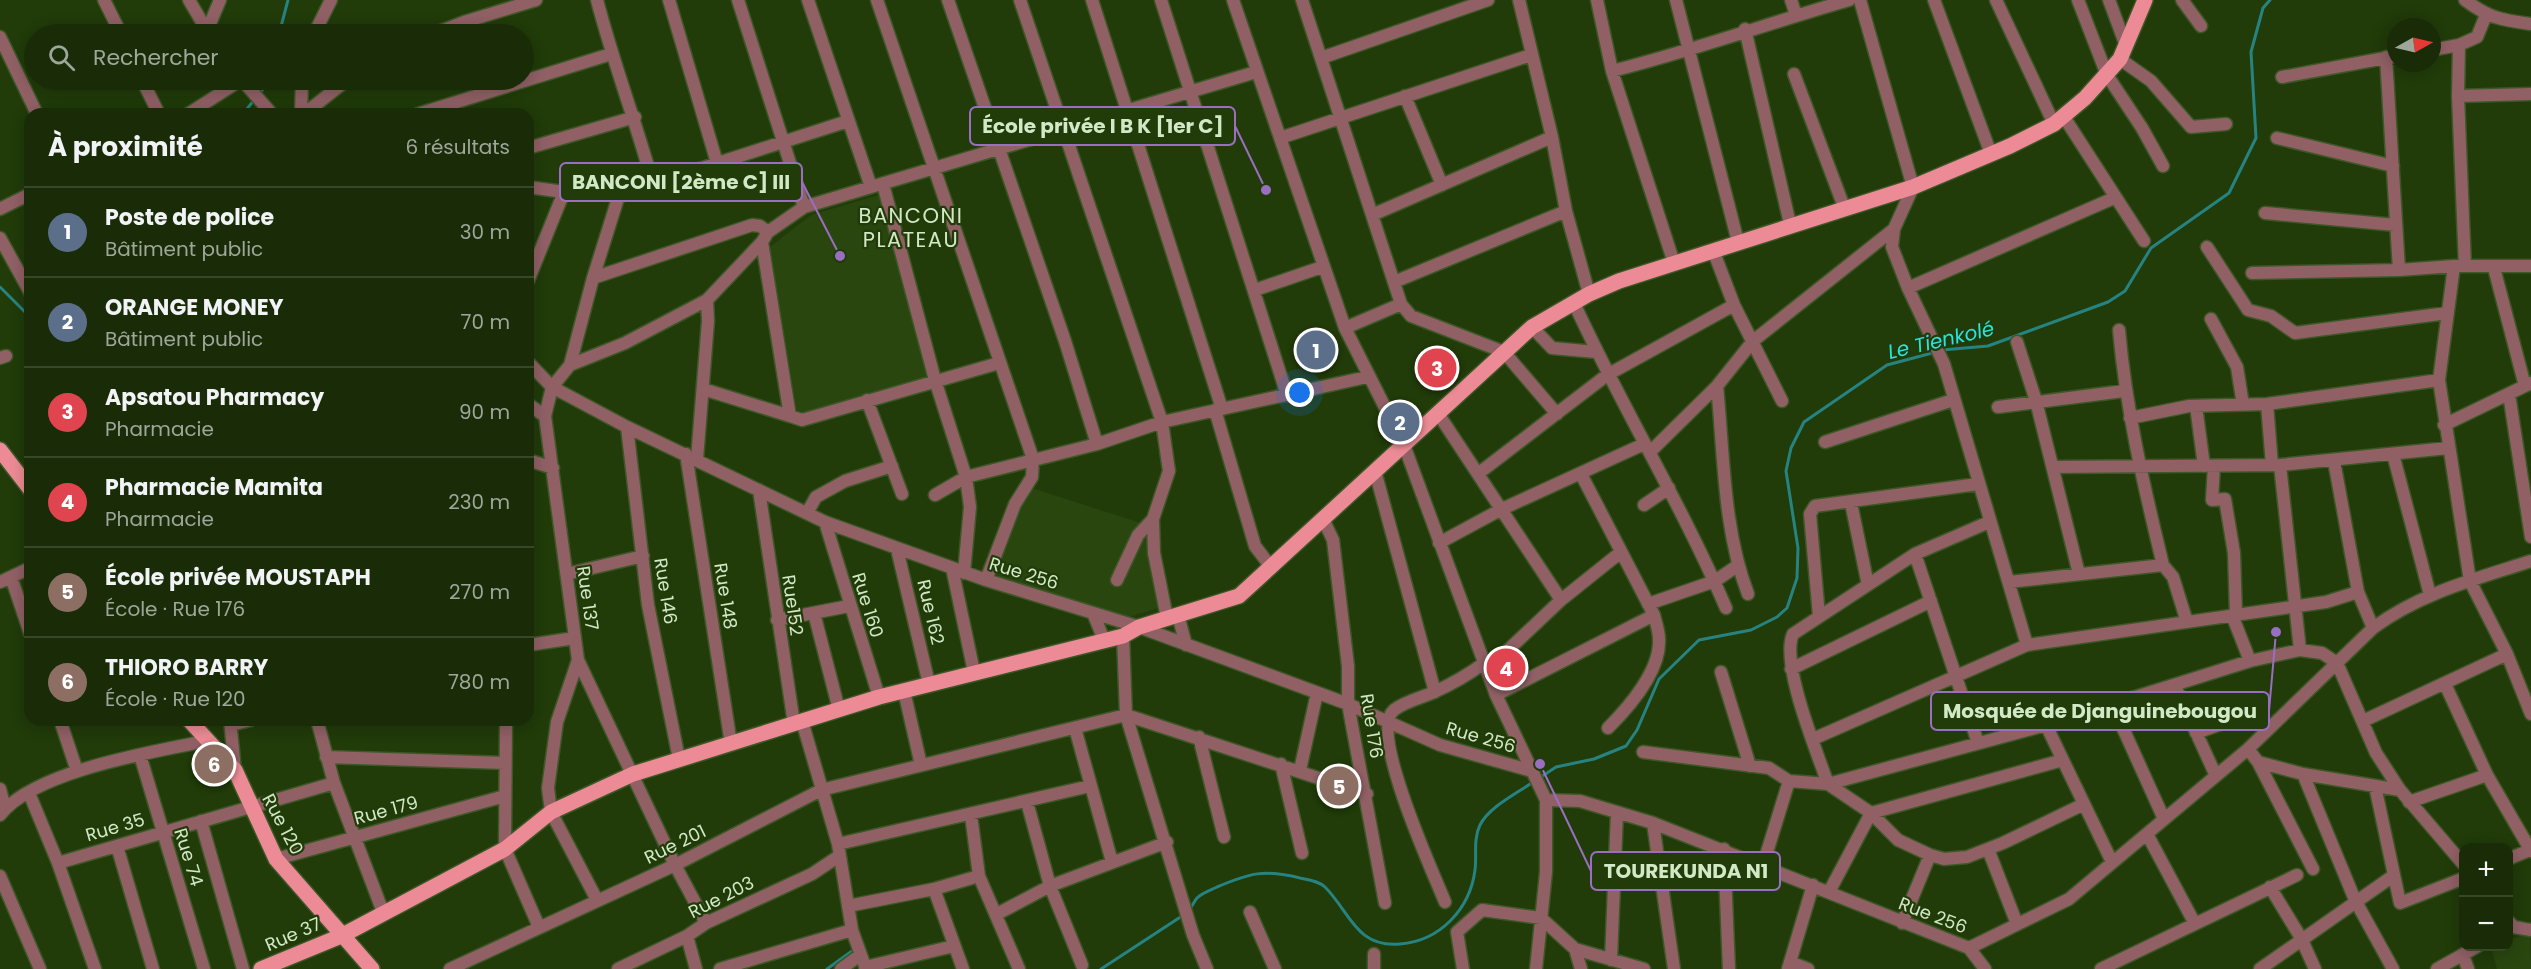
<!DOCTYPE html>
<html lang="fr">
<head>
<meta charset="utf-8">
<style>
  body { margin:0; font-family:Poppins,sans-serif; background:#223411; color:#f1f3f6 }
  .controls { position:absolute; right:18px; bottom:18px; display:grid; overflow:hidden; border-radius:12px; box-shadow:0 3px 15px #0003 }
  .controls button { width:54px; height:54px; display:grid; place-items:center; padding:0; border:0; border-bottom:2px solid #374828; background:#192c07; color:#f1f3f6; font:30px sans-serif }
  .compass { position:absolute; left:2387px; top:18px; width:54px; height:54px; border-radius:50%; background:#192c07; box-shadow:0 3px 15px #0003; rotate:82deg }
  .you { position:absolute; left:1300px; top:393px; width:21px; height:21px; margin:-15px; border:4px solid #fff; border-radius:50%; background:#1a73e8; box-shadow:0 0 0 9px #1a73e833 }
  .badge { display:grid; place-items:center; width:39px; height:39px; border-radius:50%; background:#bca0f2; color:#fff; font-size:20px; font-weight:700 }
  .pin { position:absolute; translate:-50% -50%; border:3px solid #fff; box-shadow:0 2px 6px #0006 }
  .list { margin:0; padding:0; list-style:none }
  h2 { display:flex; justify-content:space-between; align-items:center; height:78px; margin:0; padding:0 24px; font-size:26px }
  h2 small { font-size:20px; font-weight:400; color:#9fa79b }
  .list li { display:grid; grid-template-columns:39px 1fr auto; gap:18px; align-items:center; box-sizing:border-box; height:90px; padding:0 24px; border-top:2px solid #374828 }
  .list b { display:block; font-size:22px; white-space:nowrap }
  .list p { margin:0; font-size:20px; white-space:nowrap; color:#9fa79b }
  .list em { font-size:20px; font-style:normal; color:#9fa79b }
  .icon { flex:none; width:33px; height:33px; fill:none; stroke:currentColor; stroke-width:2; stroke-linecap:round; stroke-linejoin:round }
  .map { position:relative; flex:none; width:2531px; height:969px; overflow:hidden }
  .search { position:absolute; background:#192c07; box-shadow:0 3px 15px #0003; left:24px; top:24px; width:510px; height:66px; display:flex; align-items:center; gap:15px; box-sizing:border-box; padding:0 21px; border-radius:33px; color:#9fa79b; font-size:22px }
  .panel { position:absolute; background:#192c07; box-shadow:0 3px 15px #0003; left:24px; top:108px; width:510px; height:618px; border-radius:18px }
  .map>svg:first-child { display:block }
</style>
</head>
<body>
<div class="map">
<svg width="2531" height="969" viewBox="0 0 2531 969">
  <rect width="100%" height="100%" fill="#213b09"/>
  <path fill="#29460f" d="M879 195 932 377 798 416 770 247 811 215Z
    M1029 487 1147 525 1172 604 1125 618 994 576Z
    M2530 932 2531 969H2497L2491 947 2508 946 2509 940Z"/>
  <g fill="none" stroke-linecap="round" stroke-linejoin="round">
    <path stroke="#278381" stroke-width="3" d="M279 34 288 0
      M258 95 270 80
      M243 114 254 100
      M0 287 30 317
      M1942 350 1988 346 2108 302 2125 291 2151 248 2229 193 2256 138 2251 52 2263 8 2270 0
      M1538 779 1556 767 1594 759 1626 746 1637 730 1659 679 1699 640 1751 630 1777 617 1787 608 1797 578 1798 548 1786 471 1791 448 1804 422 1887 365 1936 352
      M1189 909C1193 906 1194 901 1197 898 1202 893 1211 890 1217 887 1250 873 1264 869 1300 878 1309 880 1319 881 1325 887 1350 912 1356 948 1400 944 1440 941 1470 909 1475 870 1477 856 1473 839 1480 825 1489 807 1516 794 1533 782
      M827 969 852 951
      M1101 969 1182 916"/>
    <g stroke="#3d5727" stroke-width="15">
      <path id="minor" d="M104 0 121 34
        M189 0 209 34
        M597 0C613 62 636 122 653 184
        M669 0 717 163
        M738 0 804 207
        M808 0 871 187
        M877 0 1033 459 1032 477 1015 504 986 580
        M948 0 1065 341 1097 444
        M1020 0 1162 422 1169 471 1153 519 1154 553 1167 618
        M1092 0 1222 409
        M1161 0 1287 395
        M1233 0 1345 328 1404 445 1496 695 1546 800V872L1536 969
        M1302 0 1401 304 1411 316 1504 352 1557 414
        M1519 0 1552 137 1566 211 1589 294
        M1597 0 1612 71 1674 263
        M1676 0 1738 242
        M1791 0 1796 15
        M1860 0 1913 187 1894 229 1892 247 1908 288 1944 364 2027 645
        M1934 0 1991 154
        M1996 0 2054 124
        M2078 0 2107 75 2142 128 2163 166
        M2109 0 2126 46
        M2182 0 2201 26
        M2465 0C2489 18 2501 20 2531 24
        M1745 29 1790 224
        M207 31 220 0
        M314 34 331 0
        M433 34 464 22 536 0
        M0 37 37 114
        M2459 45 2477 37 2486 15
        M2432 50 2459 45 2458 96 2465 266
        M2386 57 2399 270
        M1321 58 1488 0
        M2120 59 2151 81 2191 127 2226 124
        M1612 71C1692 51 1769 23 1849 0
        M1794 74 1844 207
        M2282 77 2396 56
        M142 80 159 114
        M242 80 272 114
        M1405 96 1442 185
        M2458 96 2531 94
        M188 114 241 80
        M301 114 302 80
        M304 114 347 80
        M418 114 611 54
        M2064 117 2144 241
        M1280 138 1531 55
        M2277 138 2393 166
        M528 148 635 117
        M883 184 935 380 966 477 970 507 964 573
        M528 187 564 192 619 195 848 121
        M0 209 30 194
        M2265 213 2396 225
        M1372 215 1552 137
        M0 238 30 292
        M2207 247 2248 310 2271 316 2295 333 2447 313
        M1713 250 1734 305 1782 401
        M2454 266 2439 380 2470 581 2507 654 2531 714
        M2494 268 2525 386
        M2252 273 2399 270 2454 266H2531
        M593 278 752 225 760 226 768 232
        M528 281 564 192
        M1394 282 1566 211
        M1908 288 2114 198
        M1255 290 1322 267
        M1574 303C1621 406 1681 503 1726 608
        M2211 319 2237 367 2243 405
        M1532 327 1552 348 1596 352
        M1345 328 1401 304
        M2119 330C2126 410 2144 487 2163 565L2173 577 2187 622
        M2017 342 2036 401 2079 574
        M0 358 6 356
        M528 362 552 387 627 427 825 522 986 580 1139 627 1348 704 1440 745 1532 771
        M570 365 625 343 707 300 762 242 768 232 804 207 1256 72
        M1717 386C1724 455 1723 529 1748 594
        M703 389 790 416 762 242
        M2509 394 2531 537
        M867 400 902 494
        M528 404 545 416
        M2267 404 2272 465
        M2196 406 2204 466
        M1998 407 2124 391
        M1215 410 1255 546 1271 567
        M1437 412 1561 600
        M790 416 802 420 999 363
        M2130 418 2189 406 2267 404 2439 380
        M2444 425 2531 383
        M627 427 648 605 679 759
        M1825 442 1953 400
        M1650 452 1717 386 1753 341 1894 229
        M686 454 731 744
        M2393 454 2430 595
        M697 459 708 321 707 300
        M528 460 553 468
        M2334 461 2358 592 2373 628
        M2280 465 2300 650
        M2214 466 2212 500 2225 499 2234 553 2236 614
        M2053 467 2280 465 2448 448
        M1375 471 1435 692
        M1479 473 1607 375 1734 305
        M1581 474 1654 615C1656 623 1659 631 1659 639 1661 670 1629 707 1608 728
        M759 490 794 724
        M935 495 966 477 1097 444 1162 422 1367 377
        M1851 503 1868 585
        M1644 505 1669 488
        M807 513 816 497 845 481 892 466
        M1323 519 1333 540 1348 666V704L1385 903
        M825 522 879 697
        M1989 522 1915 554 1793 634C1780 663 1817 752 1828 784L2046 725 2250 661 2300 650 2322 653 2337 663 2376 753 2400 790 2464 865
        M1439 543 1502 509 1644 444
        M897 549 929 684
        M1915 554 1978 743
        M952 568 974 672
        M567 574 643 556
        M11 577 30 633
        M1117 580 1138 535 1153 519
        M0 582 30 568
        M2009 582 2163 565
        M1648 604 1715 581 1737 566
        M814 613 839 710
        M1093 613 1104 640
        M1178 615 1186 645
        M2232 615 2250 661
        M1819 616 1810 514 1815 506 1978 484
        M777 620 849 606
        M1123 636 1126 715 1193 935 1207 969
        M528 645 575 638
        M578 660 675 865 706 923
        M1791 669 1931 601
        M1487 670 1561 600 1621 552
        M1721 672 1750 766
        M2445 684 2487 775 2531 851
        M2175 686 2216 776
        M904 691 921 765
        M1496 695 1654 615
        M2112 704 2164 819
        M60 720 77 771
        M230 720 235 770
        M317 720 334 783 383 912
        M506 720 505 849 539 927
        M802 721 838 844 852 930 866 969
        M2363 721 2507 654
        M231 725 251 720
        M2046 725 2112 862
        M1075 728 1112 862
        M2196 733 2226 722
        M1199 737 1224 837
        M1813 739 2027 645 2326 602 2358 592
        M2248 749 2258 762 2303 774 2400 790
        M1643 752 1769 768 1789 781 1828 784 1871 813 1898 840 1930 855 1944 859 1967 857 2003 843 2084 804
        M140 755 204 969
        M326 757 505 763
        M2258 762 2313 869
        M1281 764 1302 853
        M1300 770 1317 693
        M2303 774 2355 900 2393 969
        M2375 786 2400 903 2464 878
        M0 789 5 808
        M29 793 58 863 95 969
        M1546 800 1580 801 1653 823 1969 948
        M1027 802 1050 886 1082 965
        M2409 802 2487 775
        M0 815C34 771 152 752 206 741
        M971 815 979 876 1019 969
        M201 821 243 969
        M1653 823 1674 969
        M2147 834 2194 922
        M838 844 1090 786
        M117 846 153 969
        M1724 849 1729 969
        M1988 849 2017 924
        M276 859 505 796
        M2508 859 2530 850
        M58 863 334 783
        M1763 865 1789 781
        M0 876 40 969
        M2270 887 2301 938 2315 969
        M934 889 963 969
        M1829 892 1871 813 2063 760
        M597 900 551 812 548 788 557 722 578 660 545 416 552 387 570 365 593 278 619 195
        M1445 902C1433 872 1368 732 1394 710 1404 702 1420 698 1432 693 1450 685 1468 675 1484 663
        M848 906 934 889 979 876
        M1250 912 1275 969
        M997 914 1050 886 1167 842
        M2508 921 2514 927 2531 930
        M1902 923 1930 855
        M687 936 696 969
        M1969 948 2069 899 2248 749 2373 628C2420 593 2476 579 2531 561
        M1969 948 1985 969
        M1575 949 1644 969
        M2463 955 2468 969
        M1611 960 1617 812
        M1790 962 1808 969
        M865 967 954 946
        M450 969 675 865 821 790 1126 715 1367 794
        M618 969 687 936 706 923 812 874 839 856
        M720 969 852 930
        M841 969 860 955
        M1374 969V954
        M1463 969 1457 932 1482 910 1541 918 1575 949 1581 969
        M1788 969 1813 885
        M2101 969 2297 875
        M2260 969 2393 876
        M2437 969 2478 946"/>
    </g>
    <g stroke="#3d5727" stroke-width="18">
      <path id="major" d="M0 450 30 489
        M189 720 235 770 276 859 372 969
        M261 969 341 936 505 849 551 812 633 774 879 697 1123 636 1139 627 1239 596 1532 327 1589 294 1619 281 1913 187 2010 146 2054 124 2085 98 2120 59 2145 0"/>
    </g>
    <use href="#minor" stroke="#906065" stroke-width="12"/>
    <use href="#major" stroke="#ec8b95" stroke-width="15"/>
  </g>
  <g text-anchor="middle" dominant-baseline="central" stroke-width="4.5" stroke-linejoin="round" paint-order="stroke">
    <g font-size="18" fill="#d3e8c6" stroke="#213b09">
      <text transform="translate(1024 573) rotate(17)">Rue 256</text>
      <text transform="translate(666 591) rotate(81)">Rue 146</text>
      <text transform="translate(726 596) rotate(81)">Rue 148</text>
      <text transform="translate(588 598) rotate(82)">Rue 137</text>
      <text transform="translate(793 605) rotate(82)">Rue152</text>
      <text transform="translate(868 605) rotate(73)">Rue 160</text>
      <text transform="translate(931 612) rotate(77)">Rue 162</text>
      <text transform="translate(1372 726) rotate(81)">Rue 176</text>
      <text transform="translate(1481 737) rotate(16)">Rue 256</text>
      <text transform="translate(386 810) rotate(-15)">Rue 179</text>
      <text transform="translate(283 824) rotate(62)">Rue 120</text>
      <text transform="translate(115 827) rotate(-16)">Rue 35</text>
      <text transform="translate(675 844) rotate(-26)">Rue 201</text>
      <text transform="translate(189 857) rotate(73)">Rue 74</text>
      <text transform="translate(721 897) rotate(-27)">Rue 203</text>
      <text transform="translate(1933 915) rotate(21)">Rue 256</text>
      <text transform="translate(293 934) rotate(-23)">Rue 37</text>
    </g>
    <g font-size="20" font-style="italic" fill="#2be2df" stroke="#213b09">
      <text transform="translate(1941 340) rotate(-13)">Le Tienkolé</text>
    </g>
    <g font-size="21" letter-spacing="1.5" fill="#d3e8c6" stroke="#213b09">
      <text x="911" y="215">BANCONI<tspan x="911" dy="24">PLATEAU</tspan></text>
    </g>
  </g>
  <path fill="none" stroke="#9a6ec1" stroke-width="2" d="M1266 190L1235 126M840 256L802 182M2276 632L2269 711M1540 764L1591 871"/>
  <g fill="#9a6ec1" stroke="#213b09" stroke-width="2">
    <circle cx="1266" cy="190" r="6"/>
    <circle cx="840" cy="256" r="6"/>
    <circle cx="2276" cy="632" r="6"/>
    <circle cx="1540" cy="764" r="6"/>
  </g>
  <g fill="#213b09" stroke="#9a6ec1" stroke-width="2">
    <rect x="970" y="107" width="265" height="38" rx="6"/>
    <rect x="560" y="163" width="242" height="38" rx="6"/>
    <rect x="1931" y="692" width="338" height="38" rx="6"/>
    <rect x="1591" y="852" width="189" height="38" rx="6"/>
  </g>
  <g font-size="20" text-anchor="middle" font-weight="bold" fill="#d3e8c6">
    <text x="1103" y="133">École privée I B K [1er C]</text>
    <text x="681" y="189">BANCONI [2ème C] III</text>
    <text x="2100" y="718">Mosquée de Djanguinebougou</text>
    <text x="1686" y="878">TOUREKUNDA N1</text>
  </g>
</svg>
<div class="controls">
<button>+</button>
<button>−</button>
</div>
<svg class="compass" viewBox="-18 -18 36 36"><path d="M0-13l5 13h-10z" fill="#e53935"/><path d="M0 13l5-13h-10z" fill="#9fa79b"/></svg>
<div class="you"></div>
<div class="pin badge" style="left:1316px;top:350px;background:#5c6f8a">1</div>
<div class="pin badge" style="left:1400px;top:422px;background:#5c6f8a">2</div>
<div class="pin badge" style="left:1437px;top:368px;background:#e0444e">3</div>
<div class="pin badge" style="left:1506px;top:668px;background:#e0444e">4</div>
<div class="pin badge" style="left:1339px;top:786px;background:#8d6e63">5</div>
<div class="pin badge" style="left:214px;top:764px;background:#8d6e63">6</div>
<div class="search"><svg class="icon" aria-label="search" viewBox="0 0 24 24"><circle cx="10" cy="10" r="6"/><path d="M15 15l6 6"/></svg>Rechercher</div>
<section class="panel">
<h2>À proximité<small>6 résultats</small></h2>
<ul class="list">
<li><span class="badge" style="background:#5c6f8a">1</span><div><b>Poste de police</b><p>Bâtiment public</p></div><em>30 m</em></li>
<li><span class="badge" style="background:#5c6f8a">2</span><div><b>ORANGE MONEY</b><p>Bâtiment public</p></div><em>70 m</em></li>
<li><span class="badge" style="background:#e0444e">3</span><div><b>Apsatou Pharmacy</b><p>Pharmacie</p></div><em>90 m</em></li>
<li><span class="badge" style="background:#e0444e">4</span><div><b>Pharmacie Mamita</b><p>Pharmacie</p></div><em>230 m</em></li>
<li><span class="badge" style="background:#8d6e63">5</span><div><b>École privée MOUSTAPH</b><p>École · Rue 176</p></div><em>270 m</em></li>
<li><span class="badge" style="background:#8d6e63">6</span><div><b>THIORO BARRY</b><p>École · Rue 120</p></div><em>780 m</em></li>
</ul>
</section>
</div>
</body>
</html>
